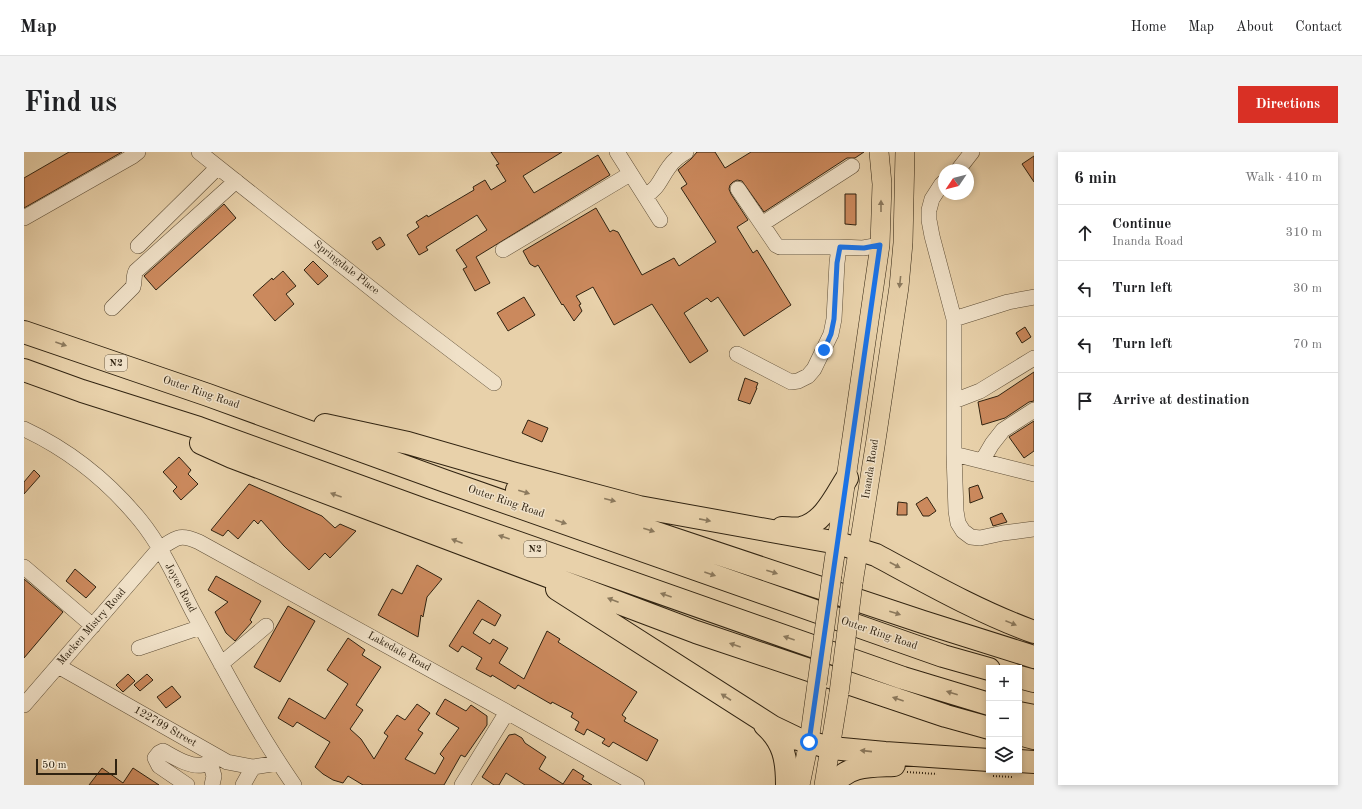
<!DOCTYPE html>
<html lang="en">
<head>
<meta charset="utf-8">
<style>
  body { margin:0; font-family:"Old Standard TT",serif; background:#f2f2f2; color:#202124 }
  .controls { position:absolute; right:12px; bottom:12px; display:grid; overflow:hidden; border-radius:0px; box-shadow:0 2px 6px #0003 }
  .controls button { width:36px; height:36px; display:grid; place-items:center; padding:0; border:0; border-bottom:1px solid #e0e0e0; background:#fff; color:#202124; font:20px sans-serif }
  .compass { position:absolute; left:914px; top:12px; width:36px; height:36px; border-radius:50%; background:#fff; box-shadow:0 2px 6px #0003; rotate:235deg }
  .scale { position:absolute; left:12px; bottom:10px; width:81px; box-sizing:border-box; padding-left:4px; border:2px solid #302311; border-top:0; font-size:11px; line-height:14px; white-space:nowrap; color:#302311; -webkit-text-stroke:3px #f0e1c8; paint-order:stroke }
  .stop { position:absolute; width:12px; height:12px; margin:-9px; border:3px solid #1a73e8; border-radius:50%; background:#fff }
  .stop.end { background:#1a73e8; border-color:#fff; box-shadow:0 1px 4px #0008 }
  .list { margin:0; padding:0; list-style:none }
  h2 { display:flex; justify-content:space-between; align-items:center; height:52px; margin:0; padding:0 16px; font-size:17px }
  h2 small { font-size:13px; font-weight:400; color:#757577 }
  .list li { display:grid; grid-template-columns:26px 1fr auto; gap:12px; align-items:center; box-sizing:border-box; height:56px; padding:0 16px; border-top:1px solid #e0e0e0 }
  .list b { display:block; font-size:15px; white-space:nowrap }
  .list p { margin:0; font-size:13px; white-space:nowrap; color:#757577 }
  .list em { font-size:13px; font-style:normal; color:#757577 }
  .icon { flex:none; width:22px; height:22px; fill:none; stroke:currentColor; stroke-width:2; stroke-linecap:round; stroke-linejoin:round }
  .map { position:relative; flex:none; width:1010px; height:633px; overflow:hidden; border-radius:0px }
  header { display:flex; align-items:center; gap:24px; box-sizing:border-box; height:56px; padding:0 20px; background:#fff; border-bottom:1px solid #e0e0e0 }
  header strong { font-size:19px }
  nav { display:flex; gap:22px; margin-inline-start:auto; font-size:14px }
  .intro { display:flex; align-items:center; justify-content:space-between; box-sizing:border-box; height:96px; padding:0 24px }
  h1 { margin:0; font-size:28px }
  .button { padding:10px 18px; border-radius:0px; background:#d93025; color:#fff; font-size:14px; font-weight:700 }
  main { display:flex; gap:24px; padding:0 24px }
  aside { flex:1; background:#fff; border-radius:0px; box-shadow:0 2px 6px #0003 }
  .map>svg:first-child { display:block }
</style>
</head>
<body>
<header>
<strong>Map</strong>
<nav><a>Home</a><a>Map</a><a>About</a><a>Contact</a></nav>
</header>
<div class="intro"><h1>Find us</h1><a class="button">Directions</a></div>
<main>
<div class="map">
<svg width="1010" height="633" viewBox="0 0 1010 633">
  <rect width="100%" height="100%" fill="#e8d1aa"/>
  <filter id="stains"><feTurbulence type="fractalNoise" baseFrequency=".005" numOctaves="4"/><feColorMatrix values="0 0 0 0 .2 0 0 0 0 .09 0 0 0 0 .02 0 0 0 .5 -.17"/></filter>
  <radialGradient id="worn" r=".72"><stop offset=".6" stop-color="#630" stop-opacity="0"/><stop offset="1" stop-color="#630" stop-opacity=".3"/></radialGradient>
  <path fill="#cb895d" stroke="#302311" d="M45 0H98L0 56V26Z
    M467 0H538L499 24 510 41 574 3 586 23 452 105 466 131 451 139 439 117 443 115 432 98 463 78 453 63 402 95 404 98 395 103 383 83 395 75 392 70 403 63 404 65 450 38 449 35 461 28 467 38 482 29 472 13 475 12Z
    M673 0H691L701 16 727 0H840L831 6H823L740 60 718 29 713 28 709 30 706 33 705 37 707 42 724 68 713 75 729 101 733 98 767 153 720 184 694 145 687 150 683 146 660 161 684 199 666 211 628 152 590 173 569 135 552 144 557 152 555 153 558 159 550 169 539 152 538 153 514 113 511 115 506 112 499 99 572 56 586 80 589 78 594 80 618 123 650 106 655 114 692 90 657 36 663 32 654 18 667 7Z
    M1010 4V30L998 12Z
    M821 42H832V73L821 72Z
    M200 52 212 66 132 138 120 124Z
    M356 85 361 93 353 98 348 90Z
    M289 109 304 124 294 133 280 118Z
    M259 119 272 134 262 142 270 152 251 169 229 143 248 126 249 128Z
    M500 145 511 163 484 179 473 161Z
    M1001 175 1007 185 998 191 992 181Z
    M1010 220V249L1005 250 981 266 958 273 954 250 974 244Z
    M721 226 734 231 732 236H733L726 252 714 248Z
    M504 268 524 276 518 290 498 281Z
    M1010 269V299L1000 306 985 285Z
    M155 305 167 318 164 322 174 332 157 348 149 339 153 335 139 320Z
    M10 318 16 324 0 342V330Z
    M225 332 298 364 311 376 316 372 332 379 306 406 301 401 285 418 260 394 237 368 234 372 230 368 214 387 204 378 199 384 187 378Z
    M954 333 959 346 946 351 945 336Z
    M903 345 912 359 905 364H899L892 352Z
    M874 350 883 351V363H873Z
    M978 361 983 370 969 374 966 366Z
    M393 413 418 427 403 445 399 465 397 463 394 485 354 463 368 437 378 442Z
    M51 417 72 435 62 446 42 429Z
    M192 424 237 449 226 468 228 470 211 489 202 481 191 460 204 450 184 438Z
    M0 427 39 460 0 506Z
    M454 448 477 463 471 474 458 467 449 481 466 492 469 487 484 496 475 511 500 527 523 479 536 487 534 490 613 540 598 563 602 566 600 569 634 588 623 609 589 590 585 595 578 591 581 587 563 577 560 583 551 578 555 570 547 565 549 561 528 550 527 552 494 533 491 537 468 523 467 525 452 517 458 506 438 494 434 500 425 494Z
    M264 454 291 469 256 530 230 515Z
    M324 486 341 498 338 503 357 515 332 553 339 558 326 577 337 587 350 607 364 584 360 581 373 563 381 568 393 552 406 561 394 578 399 581 381 607 411 622 420 606 416 602 435 576 412 562 421 547 442 559 447 553 463 564V573L441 605 437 603 420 633H339L324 624 319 631 309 628 299 622 291 615 306 590 273 570 269 575 254 566 265 546 301 567 324 532 303 518Z
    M104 522 111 529 99 540 92 533Z
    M123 522 129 528 116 539 110 533Z
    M148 534 157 545 142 556 133 545Z
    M491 582 498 586 501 591 522 605 515 617 539 632 549 617 560 624 558 627 568 633H501L482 621 475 633H470L458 625 485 583Z
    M78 616 99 631 109 616 135 633H65Z"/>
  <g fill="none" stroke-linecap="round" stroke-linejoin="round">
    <g stroke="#5e4e37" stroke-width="16">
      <path id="minor" d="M175 0 378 161 470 231
        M593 0 636 68
        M934 18 948 0
        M920 30 917 33 908 47 905 58V68L908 84 930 167V302L1010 322
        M714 37 752 93 756 95H815
        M621 44C635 36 636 27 645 15 649 9 655 4 662 0
        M0 66 109 4 114 0
        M738 72 828 14
        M114 94 194 15
        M479 98 606 22
        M88 156 109 135C111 129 109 124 112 119L212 29
        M930 167 984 150 1010 145
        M713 202 767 230 774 229 784 224 790 217 807 182 810 167 813 111 815 95 839 96 856 93
        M930 249 956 239 1010 206
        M0 277C45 298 84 329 116 368 138 395 153 429 169 460 201 519 232 578 270 633
        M930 302 932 359 934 371 939 379 947 385 956 386 979 381 1010 377
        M958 309 968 292 979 278 1010 258
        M0 415 69 474
        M115 496 177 475
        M197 512 242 474
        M34 514 203 610 229 615 254 611
        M0 553 135 397C152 386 155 381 175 390L483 560 613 633
        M186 610 190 624 188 633
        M163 633 135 614 131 606 135 601 139 599C150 605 165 615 178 613 184 612 190 609 196 606
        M219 633 229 615
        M438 633 483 560"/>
    </g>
    <g stroke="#302311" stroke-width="20">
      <path id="major" d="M808 423 856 93 858 32 855 0
        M829 431 852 288 875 135 879 91 881 0
        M776 633 785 590 793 532
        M800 633 815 541"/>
    </g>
    <g stroke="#302311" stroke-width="24">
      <path id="highway" d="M0 180 184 243 421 329 919 504 965 517
        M0 218 58 239 175 276 398 357 879 526 965 552
        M301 273 384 291 488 321 615 355 814 391 852 403C904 431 955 460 1010 480
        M177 291 208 305 672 480 922 564 965 576
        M493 338 620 377 899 470 1010 505
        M758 376C764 376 771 377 777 376 800 371 812 343 823 326
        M533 437 749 575 774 587 807 596 861 601 965 608
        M995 525 1010 529
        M995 561 1010 564
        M741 573C760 590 763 608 763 633
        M995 582 1010 586
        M995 609 1010 610
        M810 633C823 612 848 614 870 613"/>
    </g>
    <path stroke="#302311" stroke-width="2" stroke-dasharray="1 2" stroke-linecap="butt" d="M883 620 913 622
      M969 624 989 625"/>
    <use href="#minor" stroke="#f0e1c8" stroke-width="15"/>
    <use href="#major" stroke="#e8d1aa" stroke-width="19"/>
    <use href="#highway" stroke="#e8d1aa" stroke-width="22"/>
    <g stroke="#302311" stroke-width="20" stroke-linecap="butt">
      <path id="major-bridge" d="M793 532 808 423
        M815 541 829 431"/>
    </g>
    <use href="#major-bridge" stroke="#e8d1aa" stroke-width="19"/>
  </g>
  <defs><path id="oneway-solid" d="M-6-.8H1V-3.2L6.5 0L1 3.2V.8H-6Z"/></defs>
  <g fill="#8c7a5e">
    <use href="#oneway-solid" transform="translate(857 54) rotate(-90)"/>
    <use href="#oneway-solid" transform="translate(876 130) rotate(96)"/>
    <use href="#oneway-solid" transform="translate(37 192) rotate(19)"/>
    <use href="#oneway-solid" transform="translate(500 340) rotate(17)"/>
    <use href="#oneway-solid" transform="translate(312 343) rotate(-160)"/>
    <use href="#oneway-solid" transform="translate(586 348) rotate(14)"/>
    <use href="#oneway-solid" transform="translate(681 368) rotate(11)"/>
    <use href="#oneway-solid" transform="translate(537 370) rotate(19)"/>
    <use href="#oneway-solid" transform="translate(625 378) rotate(18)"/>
    <use href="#oneway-solid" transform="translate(480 385) rotate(-161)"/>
    <use href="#oneway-solid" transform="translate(433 389) rotate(-159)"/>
    <use href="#oneway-solid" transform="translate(871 413) rotate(28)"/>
    <use href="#oneway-solid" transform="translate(748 420) rotate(18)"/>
    <use href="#oneway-solid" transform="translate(686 422) rotate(19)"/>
    <use href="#oneway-solid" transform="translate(642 443) rotate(-161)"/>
    <use href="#oneway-solid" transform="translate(589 448) rotate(-159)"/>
    <use href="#oneway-solid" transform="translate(871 461) rotate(18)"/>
    <use href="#oneway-solid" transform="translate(987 471) rotate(22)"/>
    <use href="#oneway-solid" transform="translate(765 486) rotate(-161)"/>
    <use href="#oneway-solid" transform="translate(711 493) rotate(-161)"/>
    <use href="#oneway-solid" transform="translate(928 541) rotate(-163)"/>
    <use href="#oneway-solid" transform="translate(702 545) rotate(-147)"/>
    <use href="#oneway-solid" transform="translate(874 547) rotate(-161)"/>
    <use href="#oneway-solid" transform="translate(842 599) rotate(-174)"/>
  </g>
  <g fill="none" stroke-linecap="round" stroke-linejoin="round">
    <path stroke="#1a73e8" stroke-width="5" d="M785 590 856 93 840 96 816 95 813 111 810 167 807 182 800 198"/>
  </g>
  <g text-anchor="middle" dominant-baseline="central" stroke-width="3" stroke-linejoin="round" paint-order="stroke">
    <g fill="#f0e1c8" stroke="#6a5c48" stroke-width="1">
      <rect x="81" y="203" width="22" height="16" rx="3"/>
      <rect x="500" y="389" width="22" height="16" rx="3"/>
    </g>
    <g font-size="10" font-weight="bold" fill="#302311">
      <text x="92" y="211">N2</text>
      <text x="511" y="397">N2</text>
    </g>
    <g font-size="11" fill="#302311" stroke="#f0e1c8">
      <text transform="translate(322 116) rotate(38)">Springdale Place</text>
      <text transform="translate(177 241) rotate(19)">Outer Ring Road</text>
      <text transform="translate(847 317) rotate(-81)">Inanda Road</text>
      <text transform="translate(482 350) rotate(19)">Outer Ring Road</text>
      <text transform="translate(156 436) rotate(62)">Joyce Road</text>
      <text transform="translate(68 475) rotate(-49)">Macken Mistry Road</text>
      <text transform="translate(855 482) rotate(19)">Outer Ring Road</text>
      <text transform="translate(375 500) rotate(29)">Lakedale Road</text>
      <text transform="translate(141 575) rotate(30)">122799 Street</text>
    </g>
  </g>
  <rect width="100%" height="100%" filter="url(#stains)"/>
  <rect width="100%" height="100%" fill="url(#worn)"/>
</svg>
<div class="controls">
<button>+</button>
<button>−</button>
<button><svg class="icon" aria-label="layers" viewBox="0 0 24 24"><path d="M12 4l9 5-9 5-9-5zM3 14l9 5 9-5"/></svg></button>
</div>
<svg class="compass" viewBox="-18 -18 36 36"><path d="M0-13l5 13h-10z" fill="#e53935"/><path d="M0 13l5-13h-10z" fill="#757577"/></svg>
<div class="scale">50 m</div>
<div class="stop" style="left:785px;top:590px"></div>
<div class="stop end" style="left:800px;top:198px"></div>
</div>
<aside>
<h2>6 min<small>Walk · 410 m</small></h2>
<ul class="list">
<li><svg class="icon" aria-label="ahead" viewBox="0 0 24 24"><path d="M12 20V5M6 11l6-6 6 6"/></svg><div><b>Continue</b><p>Inanda Road</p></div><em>310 m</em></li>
<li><svg class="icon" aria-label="left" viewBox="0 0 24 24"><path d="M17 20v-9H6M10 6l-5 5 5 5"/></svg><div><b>Turn left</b></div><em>30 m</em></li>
<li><svg class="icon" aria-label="left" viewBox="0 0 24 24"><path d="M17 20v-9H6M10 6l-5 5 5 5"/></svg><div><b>Turn left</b></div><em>70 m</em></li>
<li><svg class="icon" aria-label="arrive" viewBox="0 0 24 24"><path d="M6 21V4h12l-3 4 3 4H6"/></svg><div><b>Arrive at destination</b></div></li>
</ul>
</aside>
</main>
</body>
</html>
